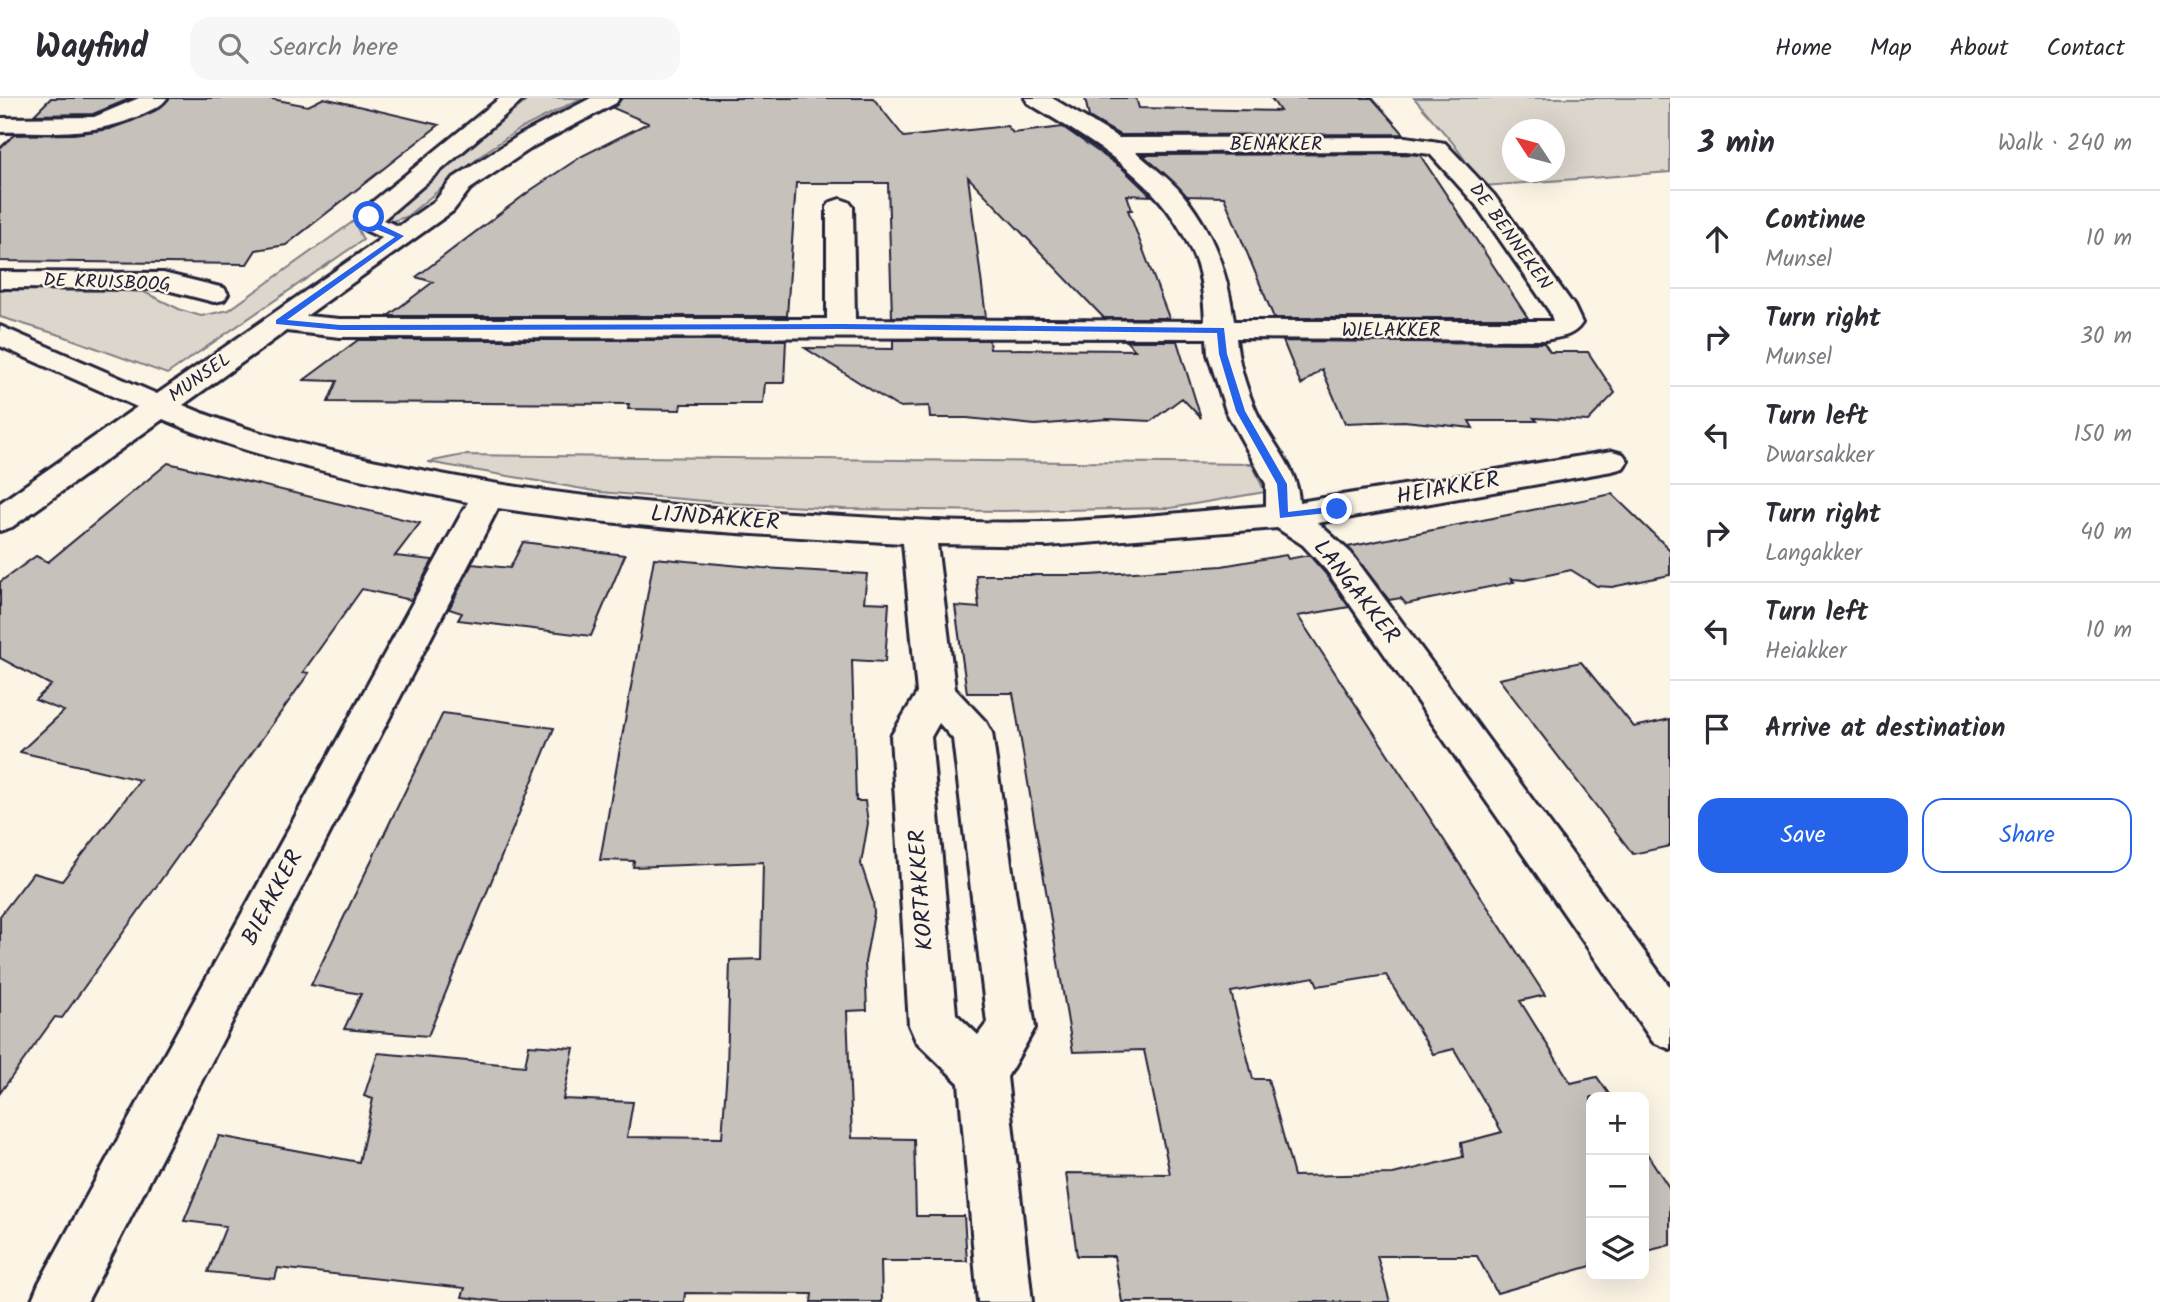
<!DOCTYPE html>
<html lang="en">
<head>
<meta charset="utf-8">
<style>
  body { margin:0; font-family:Kalam,sans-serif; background:#f7f7f7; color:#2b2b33 }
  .controls { position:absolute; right:21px; bottom:21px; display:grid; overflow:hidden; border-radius:14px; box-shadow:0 7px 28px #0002 }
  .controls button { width:63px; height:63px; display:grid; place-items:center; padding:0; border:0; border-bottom:2px solid #e1e1e2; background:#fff; color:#2b2b33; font:35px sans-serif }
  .compass { position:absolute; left:1502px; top:21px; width:63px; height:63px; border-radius:50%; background:#fff; box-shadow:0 7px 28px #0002; rotate:306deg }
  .stop { position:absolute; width:21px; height:21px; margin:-16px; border:5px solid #2563eb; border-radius:50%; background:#fff }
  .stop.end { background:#2563eb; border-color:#fff; box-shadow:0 2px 7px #0008 }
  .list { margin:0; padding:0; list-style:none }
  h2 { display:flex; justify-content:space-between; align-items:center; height:91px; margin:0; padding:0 28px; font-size:30px }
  h2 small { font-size:23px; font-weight:400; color:#7c7c81 }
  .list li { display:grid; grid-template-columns:46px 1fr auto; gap:21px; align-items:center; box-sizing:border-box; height:98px; padding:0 28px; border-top:2px solid #e1e1e2 }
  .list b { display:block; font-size:26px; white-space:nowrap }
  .list p { margin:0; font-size:23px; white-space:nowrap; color:#7c7c81 }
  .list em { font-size:23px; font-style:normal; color:#7c7c81 }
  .actions { display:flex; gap:14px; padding:21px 28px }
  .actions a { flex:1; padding:16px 0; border:2px solid #2563eb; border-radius:21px; text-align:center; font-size:24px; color:#2563eb }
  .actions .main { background:#2563eb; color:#fff }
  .icon { flex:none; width:38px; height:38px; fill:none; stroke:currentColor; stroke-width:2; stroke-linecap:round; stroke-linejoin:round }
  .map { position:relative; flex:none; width:1670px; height:1204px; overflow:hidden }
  header { display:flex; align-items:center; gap:42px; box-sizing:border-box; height:98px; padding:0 35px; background:#fff; border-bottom:2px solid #e1e1e2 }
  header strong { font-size:33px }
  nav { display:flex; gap:38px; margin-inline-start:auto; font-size:24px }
  .search { width:490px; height:63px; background:#f7f7f7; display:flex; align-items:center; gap:18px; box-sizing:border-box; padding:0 24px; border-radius:21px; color:#7c7c81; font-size:26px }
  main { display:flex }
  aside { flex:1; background:#fff }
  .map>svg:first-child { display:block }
</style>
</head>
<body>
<header>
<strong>Wayfind</strong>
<div class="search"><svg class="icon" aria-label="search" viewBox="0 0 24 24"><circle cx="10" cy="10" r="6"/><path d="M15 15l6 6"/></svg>Search here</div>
<nav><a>Home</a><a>Map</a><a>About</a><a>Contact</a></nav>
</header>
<main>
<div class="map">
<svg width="1670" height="1204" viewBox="0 0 1670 1204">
  <rect width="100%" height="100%" fill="#fcf5e5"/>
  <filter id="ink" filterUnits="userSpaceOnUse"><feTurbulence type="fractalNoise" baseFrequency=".0143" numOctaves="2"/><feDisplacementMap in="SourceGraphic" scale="14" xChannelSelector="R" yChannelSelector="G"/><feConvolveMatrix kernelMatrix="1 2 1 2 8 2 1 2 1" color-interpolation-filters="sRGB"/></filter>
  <g filter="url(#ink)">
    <path fill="#dcd6cc" stroke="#7f7c84" stroke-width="2" fill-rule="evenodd" d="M530 0H582L518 32 487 53 406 119 392 123 387 121 388 115Z
      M1414 0H1670V74L1483 88 1453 45ZM1512 32H1554V74H1512Z
      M354 123 363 142 167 276 63 238 0 219V187H6L144 194 181 212 201 218 229 212Z
      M463 357 1252 366 1265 394 1171 410 1002 413 843 411 729 405 600 394 428 364Z"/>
    <path fill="#c6c1bb" stroke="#22223b" stroke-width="2" fill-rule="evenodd" d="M51 0H132L93 16 34 17Z
      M170 0H267L308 8 324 0 439 27 286 147 256 152 247 166 0 163V50L14 37 74 36 110 31 155 13Z
      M622 0H873L904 39 1007 28 1013 35 1063 29 1123 71 1151 98 1127 97 1132 112H1128L1169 220H1104L968 79 986 219H892L888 85H796L787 218H388L433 184 416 179 531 92 582 58 648 25 613 10Z
      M1085 0H1136L1139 10 1280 13 1271 0H1372L1404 36 1120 37 1089 19Z
      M1406 56 1420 57 1528 220H1274L1224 99 1187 98 1143 57Z
      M358 242H786L784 285H765L763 306H681L680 312 628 311 629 306 328 304 337 283 304 282Z
      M893 242H989L990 251 1135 252 1126 243H1177L1201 320 1182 300 1151 323 1107 321 1035 327 967 320H930L929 308 898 309 805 250 893 251Z
      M1283 243 1544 245 1550 254H1588L1615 295 1588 323 1534 320 1537 323H1469L1473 330 1404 323 1345 325 1322 271 1301 287Z
      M168 365 420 425 395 458 433 462 411 502 362 491 303 574 309 575 163 779 62 920 55 919 0 995V818L33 775 62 783 140 682 20 654 64 613 35 602 51 587 0 560V484L36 458 48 464Z
      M1612 396 1670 452V477L1612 489 1597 488 1571 472 1525 482 1511 481 1514 484 1406 506 1401 500 1389 502 1348 449Z
      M523 444 625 457 591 538 458 522 462 515 449 511 472 466 510 470Z
      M1286 457 1288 461 1309 457 1325 475 1349 509 1298 518 1545 897 1520 903 1571 985 1597 979 1611 999H1591V1168L1497 1195 1477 1158H1377L1390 1204H1122L1114 1158H1077L1066 1075 1170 1076 1144 952 1073 954 1013 595H967L955 508 979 510 976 477H1090L1222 468ZM1386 877 1433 956 1454 951 1502 1034 1461 1045 1463 1059 1393 1076 1294 1078 1268 981H1253L1231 894 1314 879 1318 888Z
      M654 460 763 470 867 476 864 504 889 505 885 564 852 562 856 703H865L868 725 861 766 873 803 874 815 865 864 867 912 847 913 852 1040 914 1041 916 1118H964L967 1163H881L882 1204H811L812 1196 685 1195 684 1204H503L462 1199 465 1190 278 1170 275 1181 208 1174 226 1128 184 1123 219 1038 359 1064 373 1001 364 998 378 955 525 968 529 947 574 950 563 1001 633 1004 627 1039 722 1040 727 971 730 862 761 861 763 764 633 769 634 763 600 762Z
      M1581 564 1634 629 1670 621V748L1633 756 1499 581Z
      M443 615 554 630 428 938 344 931 361 896 311 887Z
      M1644 1051 1670 1091V1147L1644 1154Z"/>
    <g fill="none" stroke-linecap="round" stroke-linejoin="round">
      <g stroke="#22223b" stroke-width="6">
        <path id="minor" d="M139 0H167C162 8 153 11 145 15 97 39 52 33 0 34V20L94 19Z
          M500 0H525L383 122 399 128 435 103 452 81 520 37 591 0H619L616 5 536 47 470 91 453 113 306 218 340 221H827V109L831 104 840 101 849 104 853 109 855 221 1205 223C1204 202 1202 178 1194 159 1165 84 1093 44 1028 5L1025 0H1052L1119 40 1406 39 1445 45 1494 97 1574 208 1582 225C1573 239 1560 239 1545 242L1236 240C1238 264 1246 290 1256 313 1270 344 1298 369 1299 404L1612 353 1623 356 1628 363 1623 370 1612 373 1318 425 1351 455 1670 889V951L1653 944 1327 473 1303 447 1277 430 1047 448 937 446 955 591 986 624 992 635 1035 930 1007 979 1032 1204H978L959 985 916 943 909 927 891 638 917 595 903 445C768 437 632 431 498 410L87 1204H31L39 1185 468 404C365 382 259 364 163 321L12 429 0 433V405L137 309 0 248V228L157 296 382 140 365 132 356 119 360 114ZM1406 53 1430 56 1476 107 1550 214 1553 223H1234C1228 177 1214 135 1184 98 1171 81 1151 68 1136 54ZM286 233 340 239 1207 240 1208 256 1226 313 1266 386V408C1193 413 1119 422 1046 424 967 426 888 421 810 416 677 409 546 398 416 371 337 355 257 339 183 307ZM939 625 953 641 987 925 978 937 956 916 931 639Z
          M0 174 163 175 224 190 228 196 224 202 214 204 163 191 0 190Z"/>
      </g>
      <use href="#minor" fill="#fcf5e5" fill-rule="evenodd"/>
    </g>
  </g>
  <path fill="#2563eb" d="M366 118H372L377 125 404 138 287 222 340 227 841 226 1224 230 1227 256 1245 313 1287 386 1288 414 1337 408 1342 411 1337 414 1280 420 1277 386 1236 313 1219 256 1217 235 841 231 340 232 276 226V222L395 139 371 129Z"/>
  <g text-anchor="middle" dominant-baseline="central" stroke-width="5" stroke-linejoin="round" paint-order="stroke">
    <g font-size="19" fill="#22223b" stroke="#fcf5e5">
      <text x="1276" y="47">BENAKKER</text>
      <text transform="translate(1510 139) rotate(54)">DE BENNEKEN</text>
      <text transform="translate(107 185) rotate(2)">DE KRUISBOOG</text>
      <text x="1391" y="233">WIELAKKER</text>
      <text transform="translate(200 280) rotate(-35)">MUNSEL</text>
    </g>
    <g font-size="23" fill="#22223b" stroke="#fcf5e5">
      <text transform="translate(1448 391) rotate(-10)">HEIAKKER</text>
      <text transform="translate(715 421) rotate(4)">LIJNDAKKER</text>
      <text transform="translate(1356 494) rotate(52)">LANGAKKER</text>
      <text transform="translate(922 792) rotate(-94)">KORTAKKER</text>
      <text transform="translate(273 800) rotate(-62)">BIEAKKER</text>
    </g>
  </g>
</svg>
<div class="controls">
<button>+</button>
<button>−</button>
<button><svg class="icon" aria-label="layers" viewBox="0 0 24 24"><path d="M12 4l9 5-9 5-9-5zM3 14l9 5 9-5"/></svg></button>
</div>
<svg class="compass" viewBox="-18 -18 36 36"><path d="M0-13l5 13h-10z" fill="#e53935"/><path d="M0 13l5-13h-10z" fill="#7c7c81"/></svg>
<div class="stop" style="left:369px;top:119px"></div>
<div class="stop end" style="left:1337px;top:411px"></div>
</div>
<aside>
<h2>3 min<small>Walk · 240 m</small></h2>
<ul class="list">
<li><svg class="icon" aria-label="ahead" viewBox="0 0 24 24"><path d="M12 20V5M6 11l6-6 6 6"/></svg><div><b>Continue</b><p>Munsel</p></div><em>10 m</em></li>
<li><svg class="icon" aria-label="right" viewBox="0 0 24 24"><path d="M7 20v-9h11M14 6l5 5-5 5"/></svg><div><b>Turn right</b><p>Munsel</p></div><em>30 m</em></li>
<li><svg class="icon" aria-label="left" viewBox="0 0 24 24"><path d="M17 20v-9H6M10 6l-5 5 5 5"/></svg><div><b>Turn left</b><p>Dwarsakker</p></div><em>150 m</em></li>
<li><svg class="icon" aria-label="right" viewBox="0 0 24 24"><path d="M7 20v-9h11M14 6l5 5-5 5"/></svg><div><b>Turn right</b><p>Langakker</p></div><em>40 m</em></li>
<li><svg class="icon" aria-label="left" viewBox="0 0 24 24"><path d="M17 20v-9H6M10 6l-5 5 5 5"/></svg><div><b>Turn left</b><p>Heiakker</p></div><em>10 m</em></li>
<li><svg class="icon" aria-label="arrive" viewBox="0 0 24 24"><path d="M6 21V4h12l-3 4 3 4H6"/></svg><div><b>Arrive at destination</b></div></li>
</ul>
<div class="actions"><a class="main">Save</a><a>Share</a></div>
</aside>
</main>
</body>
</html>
